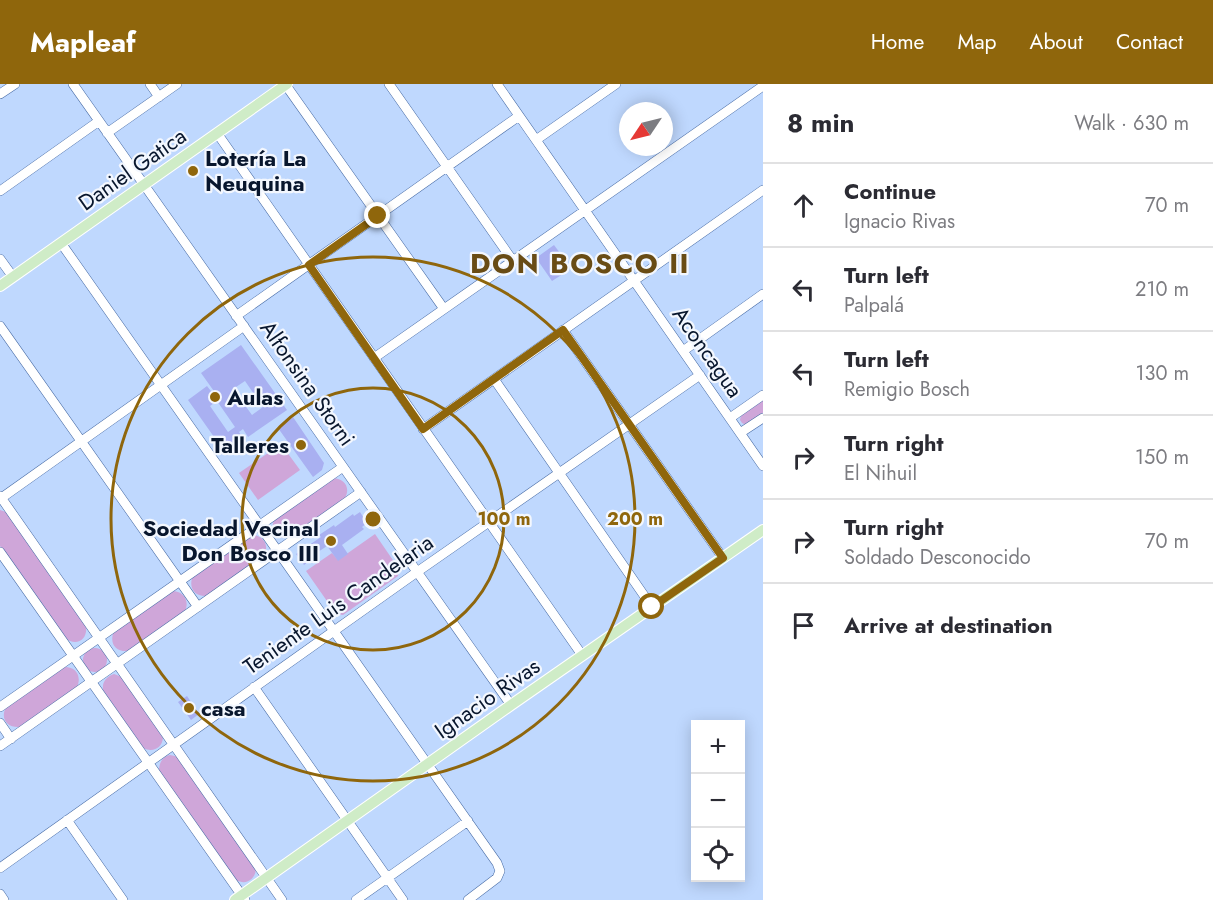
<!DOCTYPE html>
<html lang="en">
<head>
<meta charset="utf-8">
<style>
  body { margin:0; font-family:Jost,sans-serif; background:#f2f2f3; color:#2b2b33 }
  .controls { position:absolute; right:18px; bottom:18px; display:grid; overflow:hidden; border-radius:0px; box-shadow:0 3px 15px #0003 }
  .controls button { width:54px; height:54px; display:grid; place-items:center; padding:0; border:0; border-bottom:2px solid #e1e1e2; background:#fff; color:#2b2b33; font:30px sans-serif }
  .compass { position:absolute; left:619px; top:18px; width:54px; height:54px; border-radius:50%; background:#fff; box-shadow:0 3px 15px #0003; rotate:235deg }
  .stop { position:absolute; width:18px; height:18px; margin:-14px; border:4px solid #8f660c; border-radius:50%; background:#fff }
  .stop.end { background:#8f660c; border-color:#fff; box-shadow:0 2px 6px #0008 }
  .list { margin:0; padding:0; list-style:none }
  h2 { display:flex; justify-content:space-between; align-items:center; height:78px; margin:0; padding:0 24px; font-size:26px }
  h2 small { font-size:20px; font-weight:400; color:#7c7c81 }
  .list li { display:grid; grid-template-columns:39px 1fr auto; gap:18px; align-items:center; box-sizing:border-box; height:84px; padding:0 24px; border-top:2px solid #e1e1e2 }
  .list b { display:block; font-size:22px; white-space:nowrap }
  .list p { margin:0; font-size:20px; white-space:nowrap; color:#7c7c81 }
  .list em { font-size:20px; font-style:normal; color:#7c7c81 }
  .icon { flex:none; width:33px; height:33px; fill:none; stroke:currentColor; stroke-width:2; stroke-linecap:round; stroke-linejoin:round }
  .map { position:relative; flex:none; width:763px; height:816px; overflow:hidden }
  header { display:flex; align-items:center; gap:36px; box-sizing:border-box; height:84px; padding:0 30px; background:#8f660c; color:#fff }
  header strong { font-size:28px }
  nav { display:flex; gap:33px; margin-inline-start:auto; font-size:21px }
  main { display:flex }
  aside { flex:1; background:#fff }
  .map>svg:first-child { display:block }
</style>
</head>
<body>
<header>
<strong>Mapleaf</strong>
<nav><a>Home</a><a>Map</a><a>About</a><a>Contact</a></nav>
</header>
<main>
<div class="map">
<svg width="763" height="816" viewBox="0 0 763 816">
  <rect width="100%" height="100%" fill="#bfd8fe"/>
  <path fill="#cfa6d9" d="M763 315V331L746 341 742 339 740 336 741 331Z
    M281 360 300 386 258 416 239 389Z
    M332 394C344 394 351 403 345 414L288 454C276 455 269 446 275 434Z
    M0 426 6 428 86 542C88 557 75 563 64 553L0 462Z
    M375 450 399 485 398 492 343 531 336 530 306 487 332 469 338 476Z
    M255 451C265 454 269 462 264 471L207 512C194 513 188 503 193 492L251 452Z
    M172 507C183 507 190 516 185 527L128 567C115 568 109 559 114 547Z
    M83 576a12 12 0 1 1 24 0a12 12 0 1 1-24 0Z
    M63 583C76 582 82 592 77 603L20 643C7 644 0 635 6 623Z
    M114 590 122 593 163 654C162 664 153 669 143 664L103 606C102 598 106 593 114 590Z
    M170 671 179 673 256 786C254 797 245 801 236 796L159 687C159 679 162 673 170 671Z"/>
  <path fill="#a9b0f1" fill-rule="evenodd" d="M554 161 560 169 550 176 558 188 560 186 563 190 552 197 536 174Z
    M241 261 287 326 248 353 243 345 239 348 244 356 226 370 188 316 207 302 214 311 216 310 201 289ZM245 297 263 323 252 331 233 305ZM217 317 235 343 228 348 210 322Z
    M293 333 324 379 322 386 313 393 278 344Z
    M360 428 367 439 362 443 364 445 342 461 348 470 338 477 327 462 312 472 313 474 304 481 296 470 321 453 319 451 334 441 335 443 353 430 354 432Z
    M187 612 199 630 191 636 178 618Z"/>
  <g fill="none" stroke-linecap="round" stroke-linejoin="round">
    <g stroke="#486ca6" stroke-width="10">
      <path id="minor" d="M73 0 511 621
        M150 0 159 13
        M285 0 444 225
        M389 0 513 177
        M497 0 763 382
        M0 10 15 0
        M107 49 177 0
        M217 49 582 571
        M536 56 616 0
        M0 107 99 37
        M61 159 497 779 500 787 497 794 468 816
        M0 175 13 193
        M236 232 519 32
        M0 242 198 523
        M563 246 723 474
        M683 267 763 210
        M374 274 763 2
        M494 295 652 523
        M730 334 763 311
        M423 345 763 106
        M740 349 763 334
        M0 412 282 816
        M0 415 244 242
        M0 468 245 816
        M254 603 403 816
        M0 623 343 383
        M0 639 11 655
        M0 662 361 408
        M67 736 123 816
        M0 784 417 488 700 291
        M0 810 4 816
        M356 816 468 737"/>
    </g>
    <g stroke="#fff" stroke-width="12">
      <path id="major" d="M0 202 287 0
        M235 816 511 621 763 446"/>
    </g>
    <use href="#minor" stroke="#fff" stroke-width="9"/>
    <use href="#major" stroke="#cfecc7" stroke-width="10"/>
  </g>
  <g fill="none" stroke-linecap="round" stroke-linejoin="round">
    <path stroke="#8f660c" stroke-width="8" d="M378 132 309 181 423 345 563 246 723 474 652 523"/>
  </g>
  <g fill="none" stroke="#8f660c" stroke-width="3">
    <circle cx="373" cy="435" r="131"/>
    <circle cx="373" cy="435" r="262"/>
  </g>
  <g fill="#8f660c" stroke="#f3f7fe" stroke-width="2">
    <circle cx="193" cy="87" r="6"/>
    <circle cx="215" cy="313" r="6"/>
    <circle cx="301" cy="361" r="6"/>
    <circle cx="331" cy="457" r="6"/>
    <circle cx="189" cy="624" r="6"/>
  </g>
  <g text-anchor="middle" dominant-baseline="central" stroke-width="4.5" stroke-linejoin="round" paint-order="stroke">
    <g font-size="22" font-weight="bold" fill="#08162d" stroke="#f3f7fe" text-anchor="start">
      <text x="205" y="74">Lotería La<tspan x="205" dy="25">Neuquina</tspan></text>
      <text x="227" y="313">Aulas</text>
      <text x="289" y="361" text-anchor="end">Talleres</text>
      <text x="319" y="444" text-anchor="end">Sociedad Vecinal<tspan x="319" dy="25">Don Bosco III</tspan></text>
      <text x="201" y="624">casa</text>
    </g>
    <g font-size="22" fill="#08162d" stroke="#f3f7fe">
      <text transform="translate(132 85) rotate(-35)">Daniel Gatica</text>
      <text transform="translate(708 268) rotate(55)">Aconcagua</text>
      <text transform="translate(308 299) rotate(55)">Alfonsina Storni</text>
      <text transform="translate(338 520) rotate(-35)">Teniente Luis Candelaria</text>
      <text transform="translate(487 614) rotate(-35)">Ignacio Rivas</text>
    </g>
    <g font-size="28" font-weight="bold" letter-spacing="1.5" fill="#694c15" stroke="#f3f7fe">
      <text x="580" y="179">DON BOSCO II</text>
    </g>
  </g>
  <circle cx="373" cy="435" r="9" fill="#8f660c" stroke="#f3f7fe" stroke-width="3"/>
  <g font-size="18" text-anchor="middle" font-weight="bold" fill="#8f660c" stroke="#f3f7fe" stroke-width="4.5" stroke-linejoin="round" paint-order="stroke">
    <text x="504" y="441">100 m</text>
    <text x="635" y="441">200 m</text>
  </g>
</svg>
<div class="controls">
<button>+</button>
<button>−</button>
<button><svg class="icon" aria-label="locate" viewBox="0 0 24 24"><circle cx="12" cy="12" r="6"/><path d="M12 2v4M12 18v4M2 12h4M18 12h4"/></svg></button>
</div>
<svg class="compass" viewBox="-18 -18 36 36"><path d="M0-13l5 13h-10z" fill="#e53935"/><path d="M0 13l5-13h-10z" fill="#7c7c81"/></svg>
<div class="stop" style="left:652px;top:523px"></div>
<div class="stop end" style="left:378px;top:132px"></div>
</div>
<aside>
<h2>8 min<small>Walk · 630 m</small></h2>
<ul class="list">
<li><svg class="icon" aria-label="ahead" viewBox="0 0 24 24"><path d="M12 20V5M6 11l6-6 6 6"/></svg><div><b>Continue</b><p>Ignacio Rivas</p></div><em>70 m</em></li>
<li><svg class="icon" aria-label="left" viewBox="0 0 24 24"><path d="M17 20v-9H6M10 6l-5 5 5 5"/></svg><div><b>Turn left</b><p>Palpalá</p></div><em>210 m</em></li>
<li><svg class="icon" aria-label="left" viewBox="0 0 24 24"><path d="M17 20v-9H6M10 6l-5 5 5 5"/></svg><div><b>Turn left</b><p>Remigio Bosch</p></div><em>130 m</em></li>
<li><svg class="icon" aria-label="right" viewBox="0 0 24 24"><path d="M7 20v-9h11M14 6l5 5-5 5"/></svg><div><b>Turn right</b><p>El Nihuil</p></div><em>150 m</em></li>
<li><svg class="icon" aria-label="right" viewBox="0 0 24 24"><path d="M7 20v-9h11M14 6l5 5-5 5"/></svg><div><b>Turn right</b><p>Soldado Desconocido</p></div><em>70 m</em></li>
<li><svg class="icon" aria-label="arrive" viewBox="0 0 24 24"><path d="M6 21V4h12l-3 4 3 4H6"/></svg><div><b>Arrive at destination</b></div></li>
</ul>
</aside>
</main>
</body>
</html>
